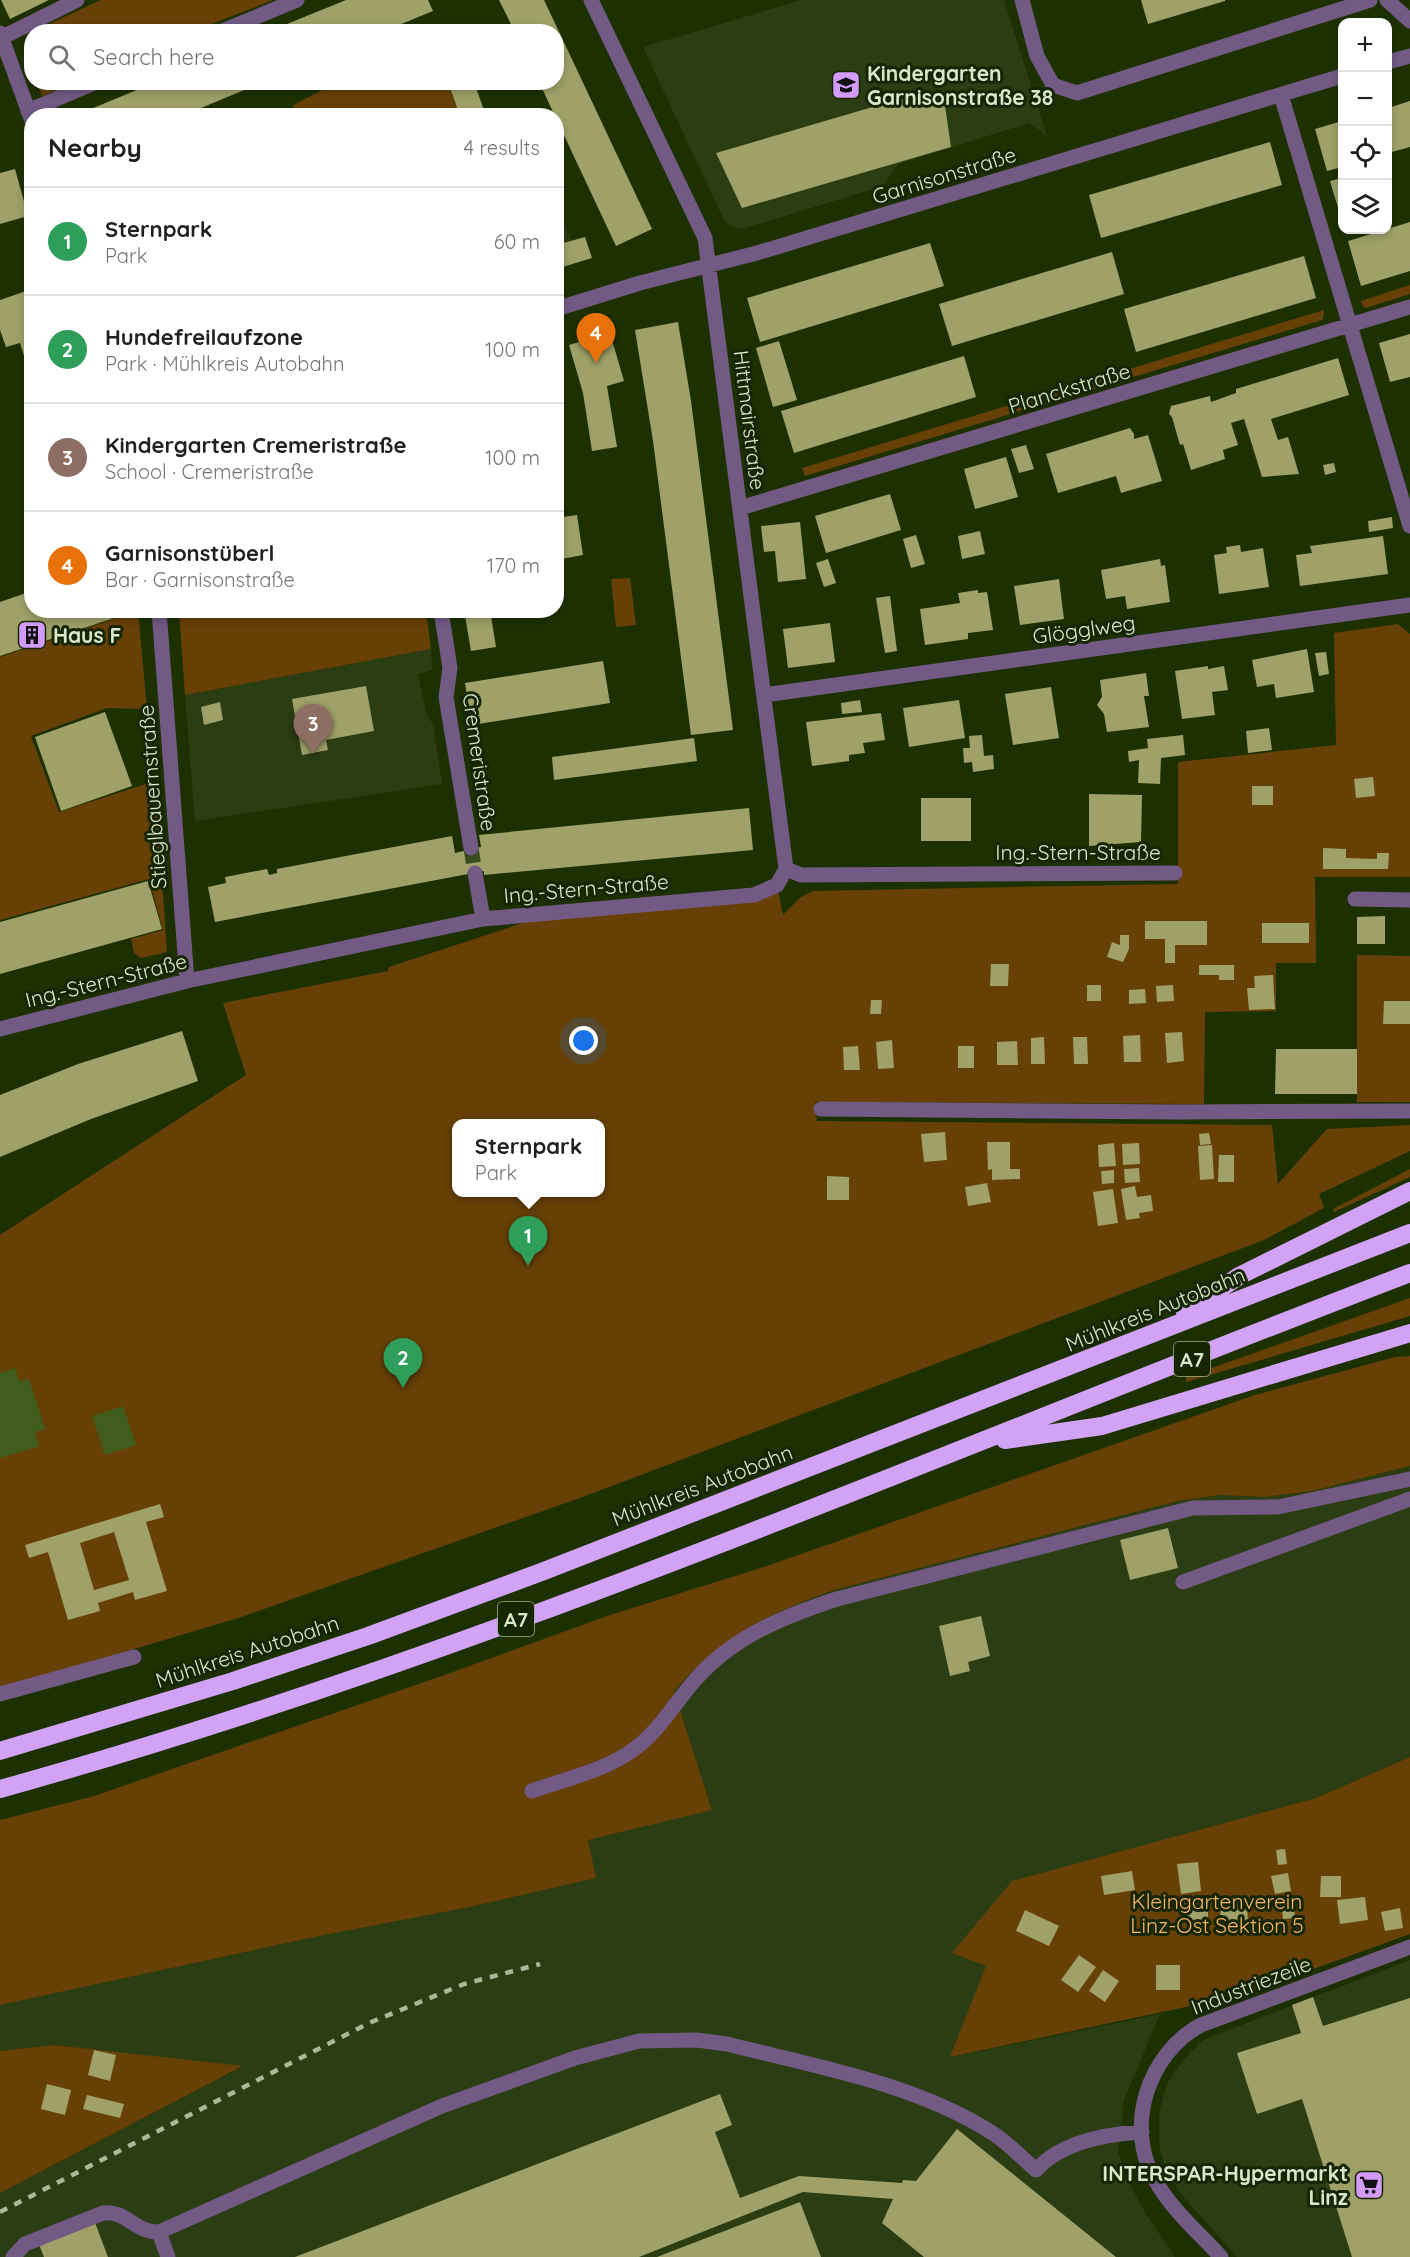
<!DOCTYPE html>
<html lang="en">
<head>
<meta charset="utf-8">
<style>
  body { margin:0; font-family:Quicksand,sans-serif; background:#f6f6f6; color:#202124 }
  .controls { position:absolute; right:18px; top:18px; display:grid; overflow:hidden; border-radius:12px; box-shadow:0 3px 9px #0003 }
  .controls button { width:54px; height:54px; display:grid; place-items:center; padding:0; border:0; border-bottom:2px solid #e0e0e0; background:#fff; color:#202124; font:30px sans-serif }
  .you { position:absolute; left:584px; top:1041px; width:21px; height:21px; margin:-15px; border:4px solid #fff; border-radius:50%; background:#1a73e8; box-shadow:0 0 0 9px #1a73e833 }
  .badge { display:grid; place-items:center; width:39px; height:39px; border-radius:50%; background:#d93025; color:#fff; font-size:20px; font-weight:700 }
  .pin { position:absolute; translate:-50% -50px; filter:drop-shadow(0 2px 3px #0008) }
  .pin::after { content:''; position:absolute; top:32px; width:21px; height:18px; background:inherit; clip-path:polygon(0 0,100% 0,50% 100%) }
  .popup { position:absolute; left:452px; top:1119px; width:153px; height:78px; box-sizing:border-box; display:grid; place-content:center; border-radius:12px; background:#fff; filter:drop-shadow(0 2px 4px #0005); font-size:20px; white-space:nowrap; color:#757577 }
  .popup b { font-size:22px; color:#202124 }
  .popup::after { content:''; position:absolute; left:50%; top:100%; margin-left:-12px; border:12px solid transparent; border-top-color:#fff }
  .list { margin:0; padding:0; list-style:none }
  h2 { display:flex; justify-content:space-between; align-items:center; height:78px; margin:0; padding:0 24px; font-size:26px }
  h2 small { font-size:20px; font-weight:400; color:#757577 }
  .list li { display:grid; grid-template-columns:39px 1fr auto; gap:18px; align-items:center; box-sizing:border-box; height:108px; padding:0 24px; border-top:2px solid #e0e0e0 }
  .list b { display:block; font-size:22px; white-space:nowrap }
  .list p { margin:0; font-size:20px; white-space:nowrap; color:#757577 }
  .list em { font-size:20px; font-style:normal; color:#757577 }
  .icon { flex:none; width:33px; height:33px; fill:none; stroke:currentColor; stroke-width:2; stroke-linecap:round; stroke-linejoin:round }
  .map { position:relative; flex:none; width:1410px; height:2257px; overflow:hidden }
  .search { position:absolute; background:#fff; box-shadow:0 3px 9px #0003; left:24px; top:24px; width:540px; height:66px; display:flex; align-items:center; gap:15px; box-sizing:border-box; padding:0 21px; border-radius:24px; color:#757577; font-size:22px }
  .panel { position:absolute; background:#fff; box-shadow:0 3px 9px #0003; left:24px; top:108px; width:540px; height:510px; border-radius:24px }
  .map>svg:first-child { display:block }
</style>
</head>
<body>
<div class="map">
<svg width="1410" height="2257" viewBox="0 0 1410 2257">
  <rect width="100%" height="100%" fill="#1d3100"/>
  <path fill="#2b3d13" d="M802 0H1004L1047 136 1029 123 898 164 883 186 742 229 733 227 724 220 643 47Z
    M557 207 571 240 557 245H556Z
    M431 649 432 670 418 674 426 712 433 725 442 784 195 821 185 695Z
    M1410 1466V1757L1316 1798 1181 1835 952 1953 986 1966 951 2057 1160 2014 1124 2100 1118 2152 1126 2176 1144 2211 1175 2257H0V2193L242 2067 54 2045 0 2051V2005L324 1935 470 1907 595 1878 588 1840 712 1809 674 1691 699 1663 737 1632 783 1609 834 1590 1178 1501 1219 1495 1265 1497 1312 1491Z
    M1410 1960V2257H1237L1180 2193 1166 2170 1159 2145V2112L1167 2084 1184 2059 1203 2040Z"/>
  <path fill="#674006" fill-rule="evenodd" d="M101 0H273L194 31 32 32Z
    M338 82 448 83 460 116H288L295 104Z
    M37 83V82L74 83 42 96Z
    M1410 285V294L1369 307 1364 308 1361 301Z
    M1324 310 1323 319 1319 321 805 476 802 468Z
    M630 578 636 625 616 627 611 579Z
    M138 611 147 709 107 708 31 736 59 812 155 781 167 952 141 958 134 953 131 939 163 930 149 879 0 920V657Z
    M179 611H426L431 649 185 695Z
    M1398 624 1410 634V877H1315L1316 963H1276V1011L1205 1012 1204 1104 815 1102 817 1121 1272 1125 1278 1184 1327 1129 1410 1125V1151L1319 1194 1324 1208 1264 1240 577 1499 238 1618 0 1689V1235L246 1075 223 1003 388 971 389 967 562 910 777 885 783 915 801 897 813 891 1178 884V762L1336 745 1334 633ZM456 1124H600V1192H456Z
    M1357 955 1410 956V1102H1357Z
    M1410 1169V1177L1334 1212 1333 1209Z
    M1410 1298V1316L1186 1382V1377Z
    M1410 1356V1466L1312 1491 1265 1497 1219 1495 1178 1501 834 1590C763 1616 725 1634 674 1691L712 1810 588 1840 596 1878 470 1907 324 1935 0 2005V1820L94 1796 439 1677 610 1615 767 1566 1255 1395 1395 1357Z
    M1410 1757V1934L1242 1995 950 2057 986 1966 952 1953 1012 1881 1316 1798Z
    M54 2045 243 2066 0 2193V2051Z"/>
  <path fill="#415d1d" d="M15 1368 19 1381 29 1379 45 1429 35 1432 39 1446 0 1458V1373Z
    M123 1406 136 1445 105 1455 92 1416Z"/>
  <path fill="#9fa168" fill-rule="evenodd" d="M1 0H49L10 19Z
    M346 0H428L433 11 382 32H284L282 26Z
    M499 0H544L652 229 616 246 539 82H556V32H515Z
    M1141 0H1225V1L1148 24Z
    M156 82 261 83 182 116H74Z
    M448 82H474L486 116H460Z
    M943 92 951 147 742 208 716 153 893 101Z
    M1410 101V147L1388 153V108Z
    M1342 121V167L1327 171 1315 129Z
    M1270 142 1282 185 1101 238 1089 195Z
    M15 169 28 216 0 224V173Z
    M1338 179 1340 185 1342 184V221L1330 181Z
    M1410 222V271L1361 286 1348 241Z
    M585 237 592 258 556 269V245Z
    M930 243 944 286 760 342 747 298Z
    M1112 252 1124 294 952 346 939 304Z
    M1304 256 1316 298 1136 352 1124 309Z
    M32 289V360L26 362 20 343 6 347 0 330V300Z
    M678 322 691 401 733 730 691 735 653 441 635 330Z
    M610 333 624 381 607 386 617 447 592 451 583 393 569 345Z
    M1410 334V377L1390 382 1379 343Z
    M779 341 797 400 773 407 756 348Z
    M964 356 976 397 794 453 781 411Z
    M1338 358 1349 395 1271 419 1278 440 1288 437 1299 474 1262 477 1244 419 1231 423 1238 445 1223 450 1225 459 1191 470 1183 444 1180 445 1172 417 1169 414 1171 406 1210 396 1211 402 1236 393V389Z
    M1130 428 1134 434V439L1148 435 1162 481 1121 493 1116 476 1058 493 1046 454Z
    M1026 445 1034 469 1019 473 1011 449Z
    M1006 457 1018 497 975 509 964 469Z
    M1334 463 1336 472 1325 475 1323 465Z
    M890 494 901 530 826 553 815 516Z
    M577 515 583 555 556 560V518Z
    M1392 517 1393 528 1369 532 1368 521Z
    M800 522 806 579 778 582 775 551 764 552 761 526Z
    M980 531 985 554 962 559 958 536Z
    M916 535 925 564 911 568 903 539Z
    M1383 536 1388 574 1300 586 1296 555 1312 553 1310 546Z
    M1240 545 1241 552 1263 548 1269 587 1219 594 1214 555 1227 553 1226 547Z
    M828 559 836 583 824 587 816 563Z
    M1160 559 1161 566 1165 565 1170 602 1127 609 1125 596 1106 599 1101 570Z
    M1059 579 1064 619 1020 625 1014 586Z
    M978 590V593L987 592 993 630 968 633V639L925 645 920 609 960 603 958 593Z
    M32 591V610H125L126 614 0 656V602Z
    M890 596 897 651 885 653 876 598Z
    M464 610H490L496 647 471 651Z
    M830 623 835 662 788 668 783 629Z
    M1307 649 1314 692 1276 698 1274 684 1257 687 1252 660Z
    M1326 652 1329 674 1319 676 1315 653Z
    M603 661 610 703 472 725 465 683Z
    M1208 666V669L1224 666 1228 690 1212 692 1215 715 1182 719 1175 671Z
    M1146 673 1149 696H1144L1149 727 1107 732 1104 714 1097 705 1102 697 1100 680Z
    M366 686 374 731 326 740 328 750 302 755 292 699Z
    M1051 687 1059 738 1013 745 1005 694Z
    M860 700 862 712 842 714 841 703Z
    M959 700 965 738 909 747 903 708Z
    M220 702 223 720 204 725 201 707Z
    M105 712 132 786 61 811 35 737Z
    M881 713 885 740 863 743 865 753 849 755V761L812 766 806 722Z
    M1269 728 1272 750 1248 753 1246 731Z
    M982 735 984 756 993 755 994 769 973 772 972 762 964 763 963 748H970L969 736Z
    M1183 735 1185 755 1161 758 1160 784 1138 783 1139 760 1129 762 1128 751 1148 748 1147 739Z
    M694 738 697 761 554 780 552 757Z
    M1373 777 1375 796 1356 798 1354 779Z
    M1252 786H1273V805H1252Z
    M1089 794 1142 795 1141 842 1089 846Z
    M921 798H971V841H921Z
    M749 808 753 850 484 875V871L215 922 208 887 226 883 225 877 267 869 269 875 277 873V869L452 836 455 853 481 847 479 835Z
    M1323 848 1346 849V858L1377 859V853H1389L1388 869H1323Z
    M148 881 162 929 0 974V922Z
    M1385 916V944H1357V917Z
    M1145 921H1207V945H1175V963H1165V939H1145Z
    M1262 923H1309V943H1262Z
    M1120 935H1129V949L1123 962 1107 957 1112 942 1120 945Z
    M991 964H1009L1008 986H990Z
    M1199 965H1234V980H1219V975H1199Z
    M1273 975 1275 1009 1249 1010 1247 988H1255L1254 976Z
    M1087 985H1101V1001H1087Z
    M1173 985 1174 1001 1157 1002 1156 986Z
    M1145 989 1146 1003 1129 1004V990Z
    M871 1000H882L881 1014H870Z
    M1384 1001H1410V1024H1383Z
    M182 1031 198 1081 91 1119 0 1157V1095L78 1064Z
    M1182 1032 1184 1061 1167 1063 1165 1033Z
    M1140 1035 1141 1062H1124L1123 1036Z
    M1044 1037 1045 1064H1031V1038Z
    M1073 1037H1087L1088 1064H1074Z
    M892 1040 894 1068 878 1069 876 1042Z
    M1017 1041 1018 1065H997V1042Z
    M858 1046 860 1070H844L843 1047Z
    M958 1046H974V1068H958Z
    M1276 1049H1357V1094H1275Z
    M945 1132 947 1160 924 1162 921 1134Z
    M1209 1133 1211 1144 1200 1145 1199 1134Z
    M987 1142H1010V1169H1020V1179L992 1180V1169L988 1170Z
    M1114 1143 1116 1166 1099 1167 1098 1145Z
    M1139 1143 1140 1164 1123 1165 1122 1144Z
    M1212 1145 1214 1179 1200 1180 1198 1146Z
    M1219 1155H1234V1182H1218Z
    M1139 1168 1140 1182 1125 1183 1124 1169Z
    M1114 1170V1183L1102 1184 1101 1171Z
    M827 1176 849 1177V1200H827Z
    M987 1183 991 1202 968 1206 965 1187Z
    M1135 1186 1137 1197 1151 1195 1153 1211 1139 1213 1140 1218 1126 1220 1121 1189Z
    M1113 1189 1118 1223 1098 1226 1093 1192Z
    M160 1504 164 1517 146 1522 167 1591 135 1600 133 1592 98 1603 100 1611 68 1620 48 1552 29 1558 25 1545ZM114 1532 129 1580 94 1590 80 1543Z
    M1168 1528 1178 1568 1130 1580 1120 1540Z
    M981 1616 990 1656 968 1662 970 1671 950 1676 939 1626Z
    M1285 1849 1287 1864 1278 1865 1276 1850Z
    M1198 1862 1201 1891 1181 1894 1177 1864Z
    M1132 1871 1135 1890 1104 1895 1101 1876Z
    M1288 1873 1291 1891 1275 1894 1271 1876Z
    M1321 1876H1341V1897H1320Z
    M1365 1897 1368 1920 1340 1924 1337 1900Z
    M1293 1899 1295 1918 1283 1919 1281 1900Z
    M1247 1902 1248 1923 1221 1925 1220 1904Z
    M1187 1908H1208V1929H1187Z
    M1400 1908 1403 1928 1385 1931 1381 1912Z
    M1025 1910 1059 1926 1049 1946 1016 1931Z
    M1079 1955 1096 1967 1078 1992 1061 1980Z
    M1156 1965H1180V1990H1156Z
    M1103 1970 1119 1981 1105 2002 1089 1991Z
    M1313 1997 1323 2026 1410 1998V2257H1352L1302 2099 1257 2114 1237 2053 1301 2033 1292 2005Z
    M94 2050 116 2055 110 2081 88 2075Z
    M47 2084 71 2090 65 2115 41 2109Z
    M720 2094 732 2125 715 2132 740 2198 799 2176 902 2183 903 2180 916 2181 957 2129 1116 2257H924L882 2223 893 2199 803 2192 639 2257H295Z
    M87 2095 124 2104 120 2118 83 2109Z
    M800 2202 821 2257H657Z
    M94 2220 108 2257H44L38 2242Z"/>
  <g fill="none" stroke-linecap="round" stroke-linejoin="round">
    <path stroke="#394c1f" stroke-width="15" stroke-dasharray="15 8" stroke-linecap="butt" d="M471 848 475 873"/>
    <path stroke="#725a84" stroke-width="15" d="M591 0 705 238 786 869
      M1022 0 1037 56 1053 85 1077 93 1370 0
      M1387 0 1410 21
      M220 32 297 0
      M0 33 32 121
      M3 37 77 0
      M1388 62 1410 56
      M1281 95 1410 526
      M28 111 96 82
      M556 309 640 283 757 253 1342 76
      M740 508 1410 307
      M159 610 187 981
      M441 610 450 668 446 697 471 848
      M764 695 1410 605
      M786 869 801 875 1175 873
      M475 873 483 919
      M1355 899 1410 900
      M0 1029 187 981 483 919 754 895 777 885 786 869
      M821 1109 1176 1112 1410 1111
      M1183 1582 1410 1499
      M0 1694 134 1657
      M532 1791C565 1779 604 1771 633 1750 659 1732 675 1702 696 1679 734 1636 785 1616 837 1599L1193 1508 1278 1507 1410 1479
      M159 2232 168 2257
      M13 2257 25 2244 103 2213C127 2210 135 2233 159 2232L442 2106 575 2058 639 2041 697 2040 727 2044C814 2066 918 2084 994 2134 1009 2144 1022 2158 1036 2170 1061 2142 1106 2134 1142 2132
      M1221 2257C1199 2233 1171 2209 1155 2180 1124 2127 1148 2053 1201 2025L1410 1947"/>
    <path stroke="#d1a2f5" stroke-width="18" d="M1185 1313 1239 1276 1410 1191
      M1005 1440 1102 1426 1410 1333
      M0 1751 233 1681 368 1636 544 1571 1410 1233
      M0 1789C483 1655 943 1451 1410 1273"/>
    <path stroke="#aab999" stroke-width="4.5" stroke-dasharray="8 8" stroke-linecap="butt" d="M0 2212 369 2023 464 1984 540 1964"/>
  </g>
  <defs>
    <g id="school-square" transform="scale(1.5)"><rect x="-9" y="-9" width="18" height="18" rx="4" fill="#d39cfc" stroke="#162502"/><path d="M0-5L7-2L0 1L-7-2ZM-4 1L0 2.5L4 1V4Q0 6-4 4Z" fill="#111"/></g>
    <g id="building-square" transform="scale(1.5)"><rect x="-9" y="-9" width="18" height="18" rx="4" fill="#d39cfc" stroke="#162502"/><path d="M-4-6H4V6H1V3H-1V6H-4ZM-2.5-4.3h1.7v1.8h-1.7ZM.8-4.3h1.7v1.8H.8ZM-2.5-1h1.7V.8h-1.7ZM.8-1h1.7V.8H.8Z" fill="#111"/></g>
    <g id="supermarket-square" transform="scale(1.5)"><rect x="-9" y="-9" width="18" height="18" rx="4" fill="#d39cfc" stroke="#162502"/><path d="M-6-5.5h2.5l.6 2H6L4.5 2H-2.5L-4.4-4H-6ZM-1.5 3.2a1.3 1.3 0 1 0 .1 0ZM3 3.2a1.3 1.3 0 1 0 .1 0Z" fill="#111"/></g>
  </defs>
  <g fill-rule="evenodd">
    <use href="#school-square" x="846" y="85"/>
    <use href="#building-square" x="32" y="635"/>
    <use href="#supermarket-square" x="1369" y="2185"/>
  </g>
  <g text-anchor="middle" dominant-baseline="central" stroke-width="6" stroke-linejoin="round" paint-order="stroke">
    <g fill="#162502" stroke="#9ead8f" stroke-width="1.5">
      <rect x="1174" y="1342" width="36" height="34" rx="4.5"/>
      <rect x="498" y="1602" width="36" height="34" rx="4.5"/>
    </g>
    <g font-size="20" font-weight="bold" fill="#d9e7cc">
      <text x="1192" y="1359">A7</text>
      <text x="516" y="1619">A7</text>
    </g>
    <g font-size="21" font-weight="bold" fill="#d9e7cc" stroke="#162502" text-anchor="start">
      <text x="867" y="73">Kindergarten<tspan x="867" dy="24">Garnisonstraße 38</tspan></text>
      <text x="53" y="635">Haus F</text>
      <text x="1348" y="2173" text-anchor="end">INTERSPAR-Hypermarkt<tspan x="1348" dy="24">Linz</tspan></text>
    </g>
    <g font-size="21" fill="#d9e7cc" stroke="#162502">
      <text transform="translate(944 175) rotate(-17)">Garnisonstraße</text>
      <text transform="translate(1069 388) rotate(-17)">Planckstraße</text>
      <text transform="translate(750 420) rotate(83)">Hittmairstraße</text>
      <text transform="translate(1084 629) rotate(-8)">Glögglweg</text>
      <text transform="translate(480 762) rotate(82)">Cremeristraße</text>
      <text transform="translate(152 797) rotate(-94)">Stieglbauernstraße</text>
      <text x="1078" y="852">Ing.-Stern-Straße</text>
      <text transform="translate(586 888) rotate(-5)">Ing.-Stern-Straße</text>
      <text transform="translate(106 980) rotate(-14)">Ing.-Stern-Straße</text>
      <text transform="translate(1155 1309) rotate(-22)">Mühlkreis Autobahn</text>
      <text transform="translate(702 1485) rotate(-21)">Mühlkreis Autobahn</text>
      <text transform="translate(247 1651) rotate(-18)">Mühlkreis Autobahn</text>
      <text transform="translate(1251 1985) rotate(-21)">Industriezeile</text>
    </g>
    <g font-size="21" fill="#f9b563" stroke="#162502">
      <text x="1217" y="1901">Kleingartenverein<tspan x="1217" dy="24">Linz-Ost Sektion 5</tspan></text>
    </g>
  </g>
</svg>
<div class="controls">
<button>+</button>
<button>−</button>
<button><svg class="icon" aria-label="locate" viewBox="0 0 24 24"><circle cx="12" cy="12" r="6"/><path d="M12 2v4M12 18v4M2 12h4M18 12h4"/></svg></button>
<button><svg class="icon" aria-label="layers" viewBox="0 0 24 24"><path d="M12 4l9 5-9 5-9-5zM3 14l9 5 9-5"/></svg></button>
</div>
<div class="you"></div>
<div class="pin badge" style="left:528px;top:1266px;background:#2e9e5b">1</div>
<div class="popup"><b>Sternpark</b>Park</div>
<div class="pin badge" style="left:403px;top:1388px;background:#2e9e5b">2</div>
<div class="pin badge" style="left:313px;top:754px;background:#8d6e63">3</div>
<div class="pin badge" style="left:596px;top:363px;background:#e8710a">4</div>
<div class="search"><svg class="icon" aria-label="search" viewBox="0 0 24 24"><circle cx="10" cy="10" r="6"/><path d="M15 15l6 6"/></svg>Search here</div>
<section class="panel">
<h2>Nearby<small>4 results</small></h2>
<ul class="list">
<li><span class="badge" style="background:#2e9e5b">1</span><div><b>Sternpark</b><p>Park</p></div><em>60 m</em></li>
<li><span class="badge" style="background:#2e9e5b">2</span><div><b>Hundefreilaufzone</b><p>Park · Mühlkreis Autobahn</p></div><em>100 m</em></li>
<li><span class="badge" style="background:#8d6e63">3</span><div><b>Kindergarten Cremeristraße</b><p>School · Cremeristraße</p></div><em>100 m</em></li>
<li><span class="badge" style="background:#e8710a">4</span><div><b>Garnisonstüberl</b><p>Bar · Garnisonstraße</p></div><em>170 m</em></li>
</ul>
</section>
</div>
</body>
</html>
